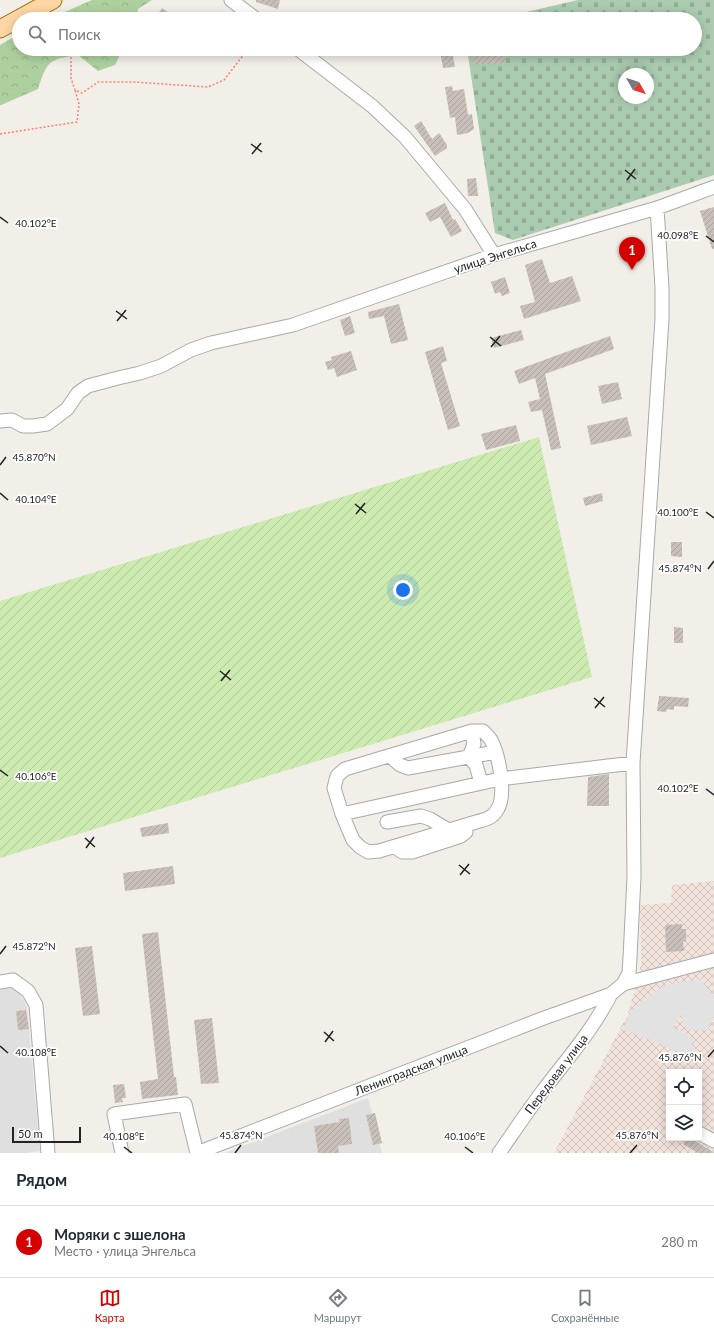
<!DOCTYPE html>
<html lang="ru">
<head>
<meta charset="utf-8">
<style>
  body { margin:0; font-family:Lato,sans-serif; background:#f2f2f3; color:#1f2937 }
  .controls { position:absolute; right:12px; bottom:12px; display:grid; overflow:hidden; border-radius:0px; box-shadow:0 2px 10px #0003 }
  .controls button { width:36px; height:36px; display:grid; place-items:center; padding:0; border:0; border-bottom:1px solid #e0e1e3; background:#fff; color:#1f2937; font:20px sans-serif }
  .compass { position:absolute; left:618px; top:68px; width:36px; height:36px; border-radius:50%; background:#fff; box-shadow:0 2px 10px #0003; rotate:129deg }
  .scale { position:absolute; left:12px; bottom:10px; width:69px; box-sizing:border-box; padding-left:4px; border:2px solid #222; border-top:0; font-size:11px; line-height:14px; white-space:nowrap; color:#222; -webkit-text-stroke:3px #fff; paint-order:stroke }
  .you { position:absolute; left:403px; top:590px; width:14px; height:14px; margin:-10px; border:3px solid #fff; border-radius:50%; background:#1a73e8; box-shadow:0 0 0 6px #1a73e833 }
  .badge { display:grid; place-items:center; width:26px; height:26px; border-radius:50%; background:#d40000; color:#fff; font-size:13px; font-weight:700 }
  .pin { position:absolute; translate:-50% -33px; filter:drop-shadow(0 1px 2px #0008) }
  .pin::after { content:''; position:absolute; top:21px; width:14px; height:12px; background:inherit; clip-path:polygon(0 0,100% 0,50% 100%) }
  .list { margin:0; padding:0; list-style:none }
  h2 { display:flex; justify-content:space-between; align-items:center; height:52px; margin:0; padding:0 16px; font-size:17px }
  h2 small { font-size:13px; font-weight:400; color:#747a83 }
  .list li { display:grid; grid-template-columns:26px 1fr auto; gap:12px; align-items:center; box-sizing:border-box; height:72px; padding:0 16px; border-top:1px solid #e0e1e3 }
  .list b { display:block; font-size:15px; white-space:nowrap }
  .list p { margin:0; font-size:13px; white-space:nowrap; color:#747a83 }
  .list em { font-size:13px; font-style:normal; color:#747a83 }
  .icon { flex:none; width:22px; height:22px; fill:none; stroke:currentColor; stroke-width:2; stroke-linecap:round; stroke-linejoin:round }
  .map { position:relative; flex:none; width:714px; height:1153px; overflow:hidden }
  .search { position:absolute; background:#fff; box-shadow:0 2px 10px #0003; left:12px; right:12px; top:12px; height:44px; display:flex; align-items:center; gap:10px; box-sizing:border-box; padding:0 14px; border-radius:22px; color:#747a83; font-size:15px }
  .sheet { height:124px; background:#fff }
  nav { display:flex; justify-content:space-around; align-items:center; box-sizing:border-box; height:56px; border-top:1px solid #e0e1e3; background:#fff; font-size:11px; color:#747a83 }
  nav a { display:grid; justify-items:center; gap:2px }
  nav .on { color:#d40000 }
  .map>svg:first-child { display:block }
</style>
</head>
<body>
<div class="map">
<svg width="714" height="1153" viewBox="0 0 714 1153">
  <defs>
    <pattern id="military-cross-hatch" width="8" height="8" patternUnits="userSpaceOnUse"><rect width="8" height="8" fill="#f3e3dd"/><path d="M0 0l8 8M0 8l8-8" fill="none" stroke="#d0c2bd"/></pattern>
    <pattern id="forest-crowns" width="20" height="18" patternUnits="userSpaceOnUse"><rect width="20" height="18" fill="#add19e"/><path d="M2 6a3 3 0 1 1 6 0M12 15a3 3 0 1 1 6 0" fill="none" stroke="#95b388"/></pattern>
    <pattern id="cemetery-stones" width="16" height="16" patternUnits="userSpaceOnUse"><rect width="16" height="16" fill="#aacbaf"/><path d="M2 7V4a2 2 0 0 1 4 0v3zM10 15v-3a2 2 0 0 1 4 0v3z" fill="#92ae96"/></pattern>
    <pattern id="garden-furrows" width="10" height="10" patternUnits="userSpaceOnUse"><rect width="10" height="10" fill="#cdebb0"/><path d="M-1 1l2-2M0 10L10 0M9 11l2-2" fill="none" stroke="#b0c997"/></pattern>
    <pattern id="building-hatch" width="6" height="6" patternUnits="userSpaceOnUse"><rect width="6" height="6" fill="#c7bfb8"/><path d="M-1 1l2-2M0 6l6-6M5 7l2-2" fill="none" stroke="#aba49e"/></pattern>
  </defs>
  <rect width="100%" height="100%" fill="#f2efe9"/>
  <path fill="#e0dfdf" d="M17 988 27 1007 40 1151 25 1153H0V989Z
    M368 1098 382 1153H225Z"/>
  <path fill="url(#military-cross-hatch)" fill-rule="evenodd" d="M714 881V1153H554L628 1014 641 964 640 905 671 903 672 885ZM669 1072H699V1138H669Z"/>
  <path fill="url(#forest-crowns)" d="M92 0H152L138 9 136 19H49Z
    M19 34V49H123L115 65 98 71 78 55C49 59 47 61 38 89L1 105H0V45Z"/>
  <path fill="url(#cemetery-stones)" fill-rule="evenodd" d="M578 0H714V175L513 240 495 233 467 49H695V19H496ZM624 74H648V98H624Z"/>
  <path fill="url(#garden-furrows)" d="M539 437 592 677 0 858V601Z"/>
  <path fill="#e2e2e2" d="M700 979 714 996V1016L708 1030 686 1029 681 1015 673 1027 694 1039 691 1046 695 1049 691 1057 623 1029 632 1010 664 985Z"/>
  <path fill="url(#building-hatch)" d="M256 0H280L278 9 256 2Z
    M162 8 169 13 164 19H154Z
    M472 49H505L506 63 473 64Z
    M452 50 455 67 443 68 440 51Z
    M452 86 453 91 464 89 468 115 472 114 474 129 468 133 457 135 455 117 450 118 445 87Z
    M421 121 432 139 439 133 447 145V148L435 156 414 126Z
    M476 178 478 196H468L467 179Z
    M445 203 453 220 455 219 462 231 451 237 440 217 430 222 425 213Z
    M714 207V249H712L700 211Z
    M542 259 550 283 572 276 581 301 524 319 520 306 535 302 525 265Z
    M505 277 510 293 502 296 500 292 495 294 491 282Z
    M399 304 408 340 391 344 384 316 369 319 368 312Z
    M350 316 355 333 345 336 340 320Z
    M521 330 524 340 494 348 491 338Z
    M610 336 614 349 545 374 561 448 551 450 542 410 531 412 528 402 540 399 535 378 519 384 514 371Z
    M443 346 447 361 441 363 460 426 448 430 425 352Z
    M351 351 357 370 337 377 334 368 328 370 325 362 332 360 331 357Z
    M618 382 622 399 602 404 598 386Z
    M627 417 632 436 591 445 587 426Z
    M516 425 520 441 486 450 481 434Z
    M602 493 603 501 585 506 583 498Z
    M671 542H682V557L671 556Z
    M674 627 683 628V643H674Z
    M659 696 689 698 688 707 674 706V710L667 709 666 712 657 711Z
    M609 774V806H587L588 777Z
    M168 823 169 833 142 837 140 828Z
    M173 866 175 884 125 891 123 873Z
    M682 924V929H686V941L683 942 684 951 666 952 665 925Z
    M158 932 174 1077H176L178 1095 142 1099 140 1082 158 1079 142 934Z
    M92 946 100 1014 83 1016 75 948Z
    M26 1010 29 1029 18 1030 16 1011Z
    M212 1018 219 1083 201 1084 194 1020Z
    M124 1084 126 1098H122L123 1102 115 1103 113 1085Z
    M375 1113 382 1143 373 1145 366 1115Z
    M349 1118 352 1144 338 1146 339 1153H318L314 1126 340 1122 339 1119Z
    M686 1138H691L714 1153H698L683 1144Z"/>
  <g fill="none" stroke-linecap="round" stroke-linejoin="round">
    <g stroke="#a9a9a9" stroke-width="15">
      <path id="minor" d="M231 0 256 19
        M298 49 372 106 405 137 465 209 494 255
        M0 421 12 420 23 426H33L47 424 67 409 78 393 88 386 118 378 140 373 161 366 191 350 211 343 293 325 494 255 657 208 714 187
        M472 731H483C486 734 489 737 491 740 499 755 507 796 497 810 493 818 484 820 476 822L379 851 368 852 360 847 353 840 342 814 334 788 337 776 345 769Z
        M472 731 474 744 469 757 476 765 481 783
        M390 756 400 765 408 768 496 752
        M342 814 500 779 633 763
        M387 822 421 816 430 819 450 831
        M395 847 402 852H412L461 836 466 832
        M0 982 13 980 28 991 36 1005 48 1153
        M623 984 629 973 630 958 634 877 633 763 662 319V288L657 208
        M699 1133 714 1141
        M122 1153 114 1114 185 1104 197 1153
        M197 1153 544 1018 611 994 623 984 714 960
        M499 1153C513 1133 527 1112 542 1092 566 1060 593 1030 611 994"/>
    </g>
    <g stroke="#a06b00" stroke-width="19">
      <path id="major" d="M0 29 53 0"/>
    </g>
    <path stroke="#fa8072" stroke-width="1.5" stroke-dasharray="2 2" stroke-linecap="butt" d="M71 49V78L75 90 82 93 98 82H134L208 87 224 80 248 49
      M0 134 77 122 79 104 75 90"/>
    <use href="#minor" stroke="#fff" stroke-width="13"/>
    <use href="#major" stroke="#fcd6a4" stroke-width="17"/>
  </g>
  <path fill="none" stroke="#222" stroke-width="1.5" d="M251 144 262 152M252 154 261 143M625 170 636 179M627 180 635 169M0 217 8 223M706 236 714 242M116 311 127 319M117 321 126 310M490 337 501 346M491 347 500 336M0 465 6 457M0 493 8 500M355 504 366 513M706 512 714 518M356 514 365 503M708 569 714 561M220 671 231 680M221 681 230 670M594 698 605 707M595 708 604 697M0 770 8 776M706 789 714 795M85 838 95 847M86 848 94 837M459 865 470 874M460 875 469 864M0 954 6 946M324 1032 334 1041M325 1042 333 1031M0 1046 8 1053M708 1057 714 1050M124 1147 132 1153M465 1147 473 1153M235 1153 241 1145M630 1153 637 1145"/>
  <g text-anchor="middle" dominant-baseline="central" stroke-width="3.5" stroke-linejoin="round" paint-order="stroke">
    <g font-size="12" fill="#222" stroke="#fff">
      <text transform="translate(495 256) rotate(-18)">улица Энгельса</text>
      <text transform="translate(411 1070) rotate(-21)">Ленинградская улица</text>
      <text transform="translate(556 1074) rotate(-53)">Передовая улица</text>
    </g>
  </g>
  <g font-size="10" text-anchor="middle" fill="#222" stroke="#fff" stroke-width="3.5" stroke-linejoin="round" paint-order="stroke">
    <text x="36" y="227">40.102°E</text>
    <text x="678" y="239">40.098°E</text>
    <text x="34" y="461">45.870°N</text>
    <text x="36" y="503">40.104°E</text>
    <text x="678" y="516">40.100°E</text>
    <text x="680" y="572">45.874°N</text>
    <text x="36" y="780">40.106°E</text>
    <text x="678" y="792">40.102°E</text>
    <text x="34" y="950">45.872°N</text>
    <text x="36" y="1056">40.108°E</text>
    <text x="680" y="1061">45.876°N</text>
    <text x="241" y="1139">45.874°N</text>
    <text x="637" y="1139">45.876°N</text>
    <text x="124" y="1140">40.108°E</text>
    <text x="465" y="1140">40.106°E</text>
  </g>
</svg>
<div class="controls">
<button><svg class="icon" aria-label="locate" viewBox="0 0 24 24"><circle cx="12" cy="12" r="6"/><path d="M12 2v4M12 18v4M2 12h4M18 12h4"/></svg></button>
<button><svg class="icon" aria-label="layers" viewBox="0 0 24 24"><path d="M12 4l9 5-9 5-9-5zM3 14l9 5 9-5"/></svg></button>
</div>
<svg class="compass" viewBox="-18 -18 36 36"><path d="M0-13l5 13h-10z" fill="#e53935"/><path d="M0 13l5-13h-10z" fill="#747a83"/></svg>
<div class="scale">50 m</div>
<div class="you"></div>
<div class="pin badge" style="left:632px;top:270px">1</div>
<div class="search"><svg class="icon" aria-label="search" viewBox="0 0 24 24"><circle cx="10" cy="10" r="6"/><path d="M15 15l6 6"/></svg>Поиск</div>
</div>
<section class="sheet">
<h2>Рядом<small></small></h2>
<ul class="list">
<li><span class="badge">1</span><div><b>Моряки с эшелона</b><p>Место · улица Энгельса</p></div><em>280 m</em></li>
</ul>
</section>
<nav>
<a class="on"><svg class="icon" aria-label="map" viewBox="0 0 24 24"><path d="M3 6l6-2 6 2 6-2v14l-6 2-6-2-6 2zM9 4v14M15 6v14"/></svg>Карта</a>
<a><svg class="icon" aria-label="directions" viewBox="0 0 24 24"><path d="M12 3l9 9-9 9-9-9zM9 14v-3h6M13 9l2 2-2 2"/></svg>Маршрут</a>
<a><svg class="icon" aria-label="saved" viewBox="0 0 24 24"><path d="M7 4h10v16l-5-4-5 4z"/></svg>Сохранённые</a>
</nav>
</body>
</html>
